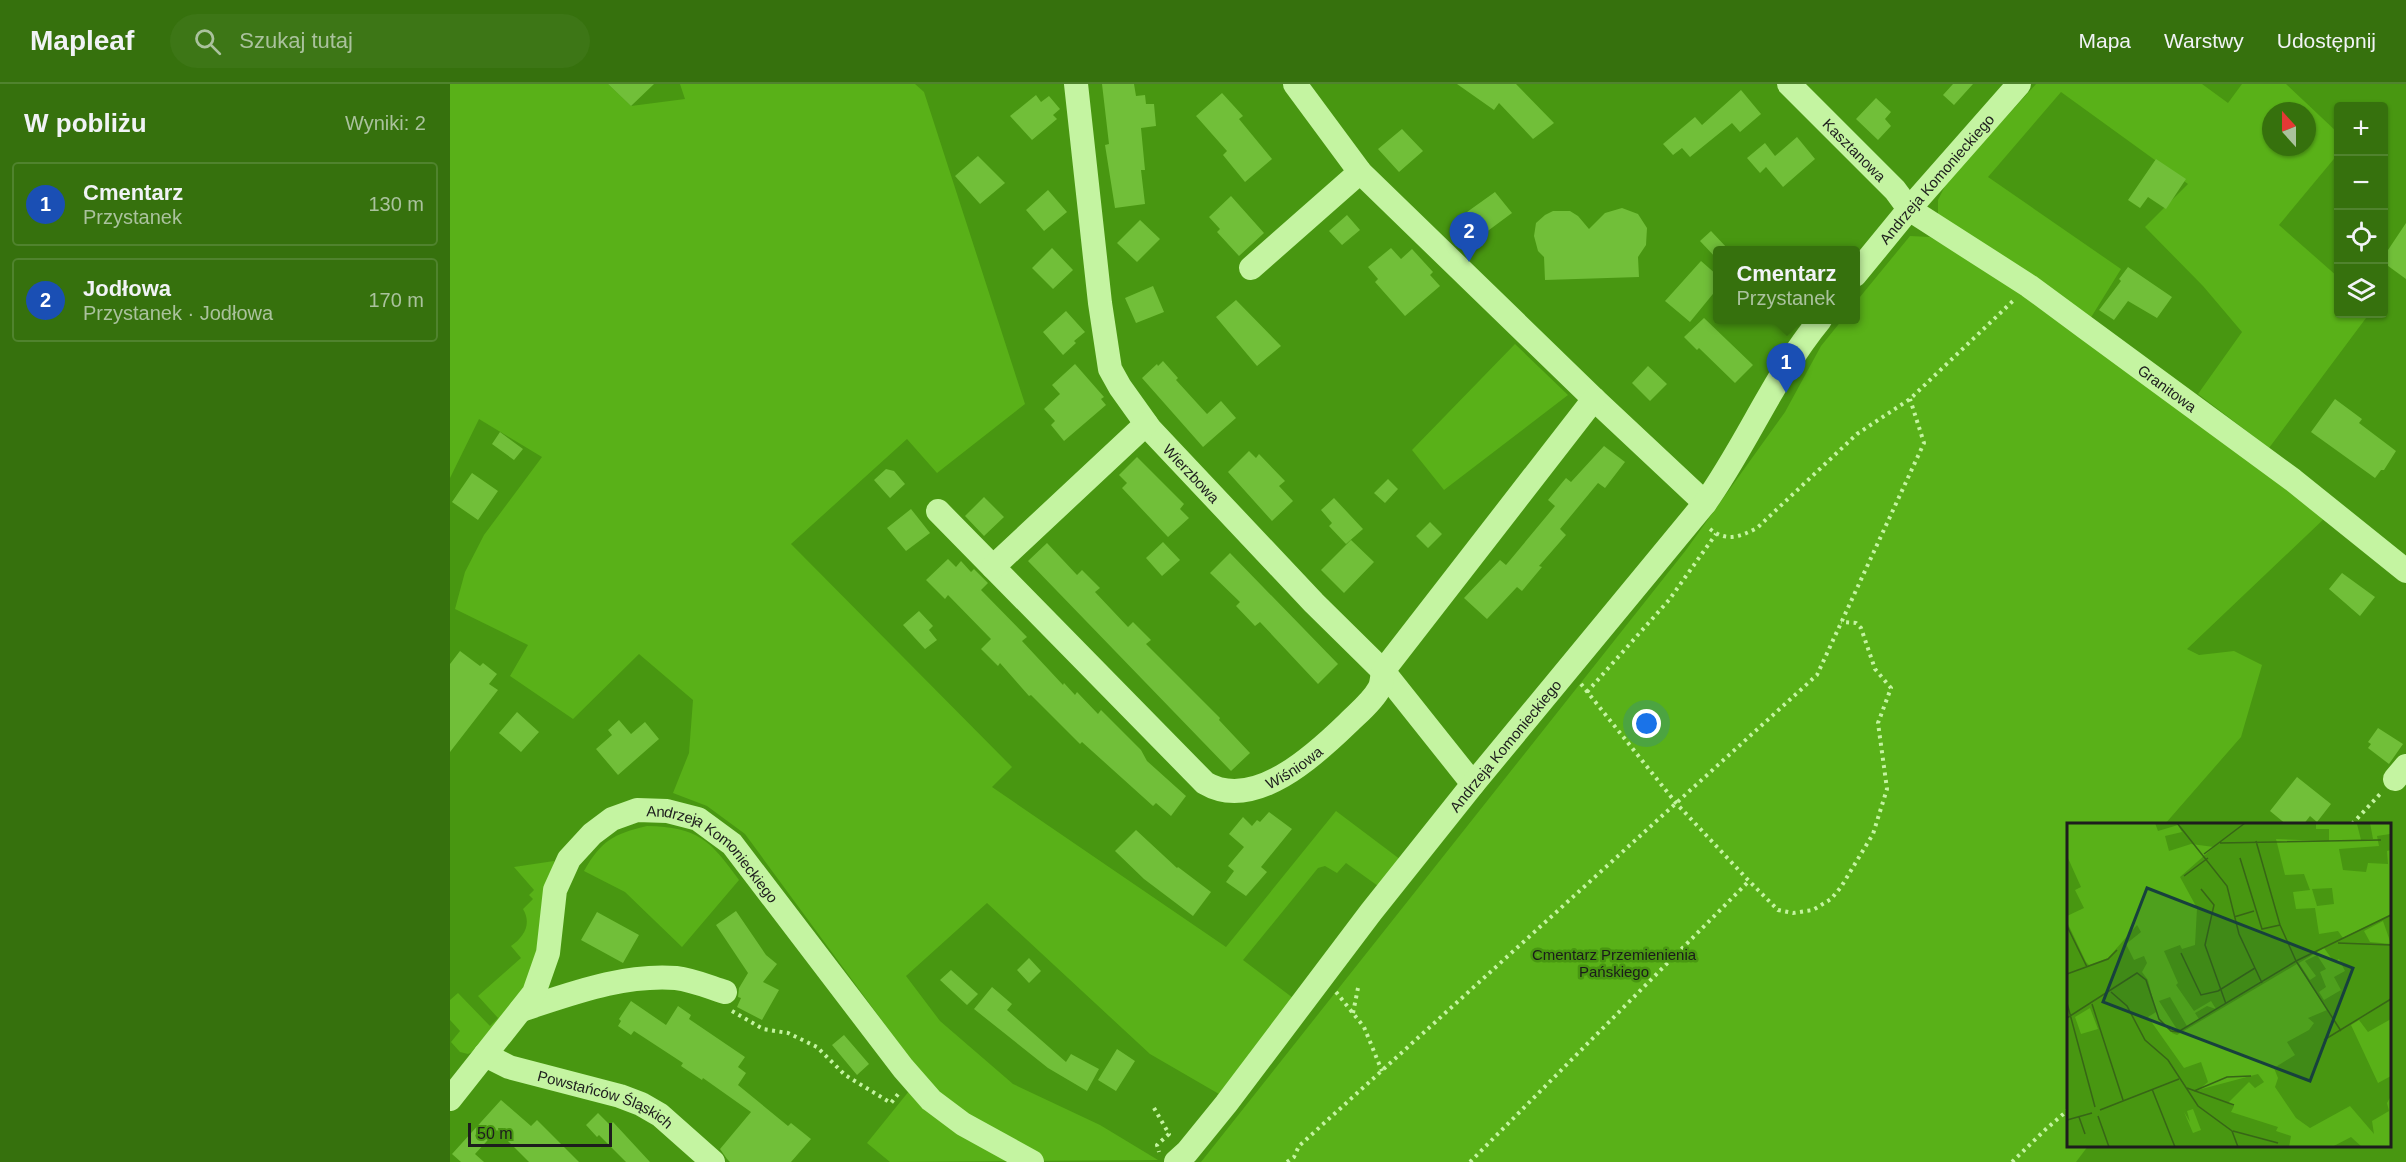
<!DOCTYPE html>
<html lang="pl">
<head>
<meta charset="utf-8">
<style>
  body { margin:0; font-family:Arial,sans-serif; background:#3d7616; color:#f1f3f6 }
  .controls { position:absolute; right:18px; top:18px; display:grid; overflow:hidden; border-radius:6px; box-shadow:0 2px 4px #0004 }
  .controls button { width:54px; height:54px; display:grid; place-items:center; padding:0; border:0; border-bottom:2px solid #50832e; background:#36710d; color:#f1f3f6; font:30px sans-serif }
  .compass { position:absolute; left:1812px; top:18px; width:54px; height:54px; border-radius:50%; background:#36710d; box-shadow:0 2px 4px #0004; rotate:339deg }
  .scale { position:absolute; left:18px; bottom:15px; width:144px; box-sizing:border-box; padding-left:6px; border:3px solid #1d1d1d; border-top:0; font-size:16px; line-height:21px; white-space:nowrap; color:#1d1d1d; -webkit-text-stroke:4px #489711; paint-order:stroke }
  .you { position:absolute; left:1197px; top:640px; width:21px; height:21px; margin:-15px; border:4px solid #fff; border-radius:50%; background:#1a73e8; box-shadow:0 0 0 9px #1a73e833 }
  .badge { display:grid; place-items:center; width:39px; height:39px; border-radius:50%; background:#bca0f2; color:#fff; font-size:20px; font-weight:700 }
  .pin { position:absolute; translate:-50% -50px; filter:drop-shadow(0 2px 3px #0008) }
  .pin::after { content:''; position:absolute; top:32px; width:21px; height:18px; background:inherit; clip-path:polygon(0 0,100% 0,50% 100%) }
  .popup { position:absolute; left:1263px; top:162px; width:147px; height:78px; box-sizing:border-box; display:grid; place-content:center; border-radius:6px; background:#36710d; filter:drop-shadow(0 2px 4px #0005); font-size:20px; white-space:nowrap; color:#aac29d }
  .popup b { font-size:22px; color:#f1f3f6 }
  .popup::after { content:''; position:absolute; left:50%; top:100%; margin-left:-12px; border:12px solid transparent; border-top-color:#36710d }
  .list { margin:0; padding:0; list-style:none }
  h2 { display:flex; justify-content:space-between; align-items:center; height:78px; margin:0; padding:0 24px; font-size:26px }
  h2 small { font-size:20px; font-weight:400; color:#aac29d }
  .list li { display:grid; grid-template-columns:39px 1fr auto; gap:18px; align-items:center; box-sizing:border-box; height:84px; margin:0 12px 12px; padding:0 12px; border:2px solid #50832e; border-radius:6px }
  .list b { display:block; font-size:22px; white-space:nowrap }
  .list p { margin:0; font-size:20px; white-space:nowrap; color:#aac29d }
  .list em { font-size:20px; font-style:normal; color:#aac29d }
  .icon { flex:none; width:33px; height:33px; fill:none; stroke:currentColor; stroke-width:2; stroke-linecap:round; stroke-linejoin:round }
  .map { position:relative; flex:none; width:1956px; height:1078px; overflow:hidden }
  header { display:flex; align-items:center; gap:36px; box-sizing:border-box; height:84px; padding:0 30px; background:#36710d; border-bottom:2px solid #50832e }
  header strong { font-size:28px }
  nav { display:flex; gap:33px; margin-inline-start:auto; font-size:21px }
  .search { width:420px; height:54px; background:#3d7616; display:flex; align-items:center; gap:15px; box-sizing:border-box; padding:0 21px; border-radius:33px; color:#aac29d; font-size:22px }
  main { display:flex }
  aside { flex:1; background:#36710d }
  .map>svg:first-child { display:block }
</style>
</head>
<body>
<header>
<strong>Mapleaf</strong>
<div class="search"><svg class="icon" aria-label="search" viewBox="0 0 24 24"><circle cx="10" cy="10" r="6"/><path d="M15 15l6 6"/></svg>Szukaj tutaj</div>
<nav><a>Mapa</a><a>Warstwy</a><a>Udostępnij</a></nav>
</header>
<main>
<aside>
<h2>W pobliżu<small>Wyniki: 2</small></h2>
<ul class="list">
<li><span class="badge" style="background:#1a4fb4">1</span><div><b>Cmentarz</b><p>Przystanek</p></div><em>130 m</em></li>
<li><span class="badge" style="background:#1a4fb4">2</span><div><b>Jodłowa</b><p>Przystanek · Jodłowa</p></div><em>170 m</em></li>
</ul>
</aside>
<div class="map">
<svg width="1956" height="1078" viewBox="0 0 1956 1078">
  <rect width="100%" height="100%" fill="#489711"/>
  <path fill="#59b118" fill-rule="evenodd" d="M0 0H158L181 22 235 15 230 0H465L474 8 575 320 487 389 457 355 341 460 562 683 542 703 776 863 886 727 951 776 928 802 896 779 887 789 875 782 868 784 793 876 843 914 769 1010 700 970 537 819 456 892 490 937 563 1000 650 1041 708 1076 440 1078 417 1059 472 991 295 750 257 722 223 709 239 669 243 616 189 570 123 635 60 592 78 561 5 525 15 488 34 451 92 373 29 335 0 394Z
    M1586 0H1752L1778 19 1792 0H1836L1888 49V70L1829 141 1888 193V230H1919L1819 364 1748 310 1792 248 1753 202 1695 143 1738 100 1611 8 1538 93 1671 185 1640 235 1488 132V116L1497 98ZM1821 27H1857V63H1821Z
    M1460 152 1480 153 1574 207 1877 432 1737 565 1749 571 1784 567 1812 581 1791 653 1715 740H1618V1062H1638L1626 1078H751L1236 466 1335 328 1371 262 1392 236H1405V219Z
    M1065 260 1118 311 994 406 962 366Z
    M197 742C248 743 260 756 289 796L232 863 175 808 134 787C151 757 163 750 197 742Z
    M104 777 87 875 78 903 26 966 18 970 10 968 1 958 10 947 0 936V916L8 909 40 942 48 934 28 912 71 874 61 862C74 853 82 840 73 825L83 815 79 811 84 806 64 783Z"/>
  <path fill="#71bf39" d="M158 0H204L181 22Z
    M652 0H684L686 12 695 11 696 20H704L706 42 691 44 695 86H691L695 120 665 124 655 61 659 60Z
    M1007 0H1066L1104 39 1083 55 1049 19 1044 26Z
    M1503 0H1523L1504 21 1493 11Z
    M1291 6 1311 30 1290 48 1282 39 1240 73 1232 64 1223 71 1213 60 1245 33 1252 41Z
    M772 9 793 32 789 35 822 75 795 98 773 71 777 67 746 32Z
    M586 11 591 18 599 12 610 25 603 31 607 35 582 56 560 32Z
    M1426 14 1441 28 1435 35 1441 42 1428 56 1406 35Z
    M952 45 973 67 949 88 928 65Z
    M1347 53 1365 75 1333 103 1316 83 1310 89 1297 74 1315 59 1325 72Z
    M528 72 555 99 530 120 505 92Z
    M1706 75 1736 95 1716 125 1698 113 1690 124 1678 116Z
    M598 106 617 128 594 147 576 126Z
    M1045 108 1062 129 1035 149 1017 128Z
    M781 112 814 149 789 172 767 148 770 145 759 133Z
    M1172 124 1188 130 1197 144 1196 161 1188 173 1189 193 1095 196 1094 173 1088 167 1084 152 1086 139 1095 131 1103 127H1120L1128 132 1139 145 1155 129Z
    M897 131 910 146 892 161 879 147Z
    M690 136 710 155 687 178 667 159Z
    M1956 139V195L1934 179V172Z
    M1261 147 1278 165 1267 166V175L1250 157Z
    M602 164 623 186 603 205 582 184Z
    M941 164 951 175 962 165 983 188 980 191 990 202 955 232 925 198 928 195 918 183Z
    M1251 177 1267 191V205L1240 238 1215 217Z
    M1678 183 1722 213 1707 234 1678 217 1664 236 1649 226 1671 197 1669 195Z
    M703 202 714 228 686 239 675 214Z
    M786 216 831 262 807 282 766 233Z
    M616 227 635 248 624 257 626 259 613 271 593 248Z
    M1254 234 1303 281 1285 299 1249 264 1247 266 1234 253Z
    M713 277 728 294 726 296 757 330 771 317 786 334 753 363 692 294 707 280 708 282Z
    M625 280 654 313 651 315 656 321 614 357 601 341 605 337 594 325 610 310 602 301Z
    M1198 282 1217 300 1200 317 1182 299Z
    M1885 315 1912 335 1909 339 1946 367 1934 386H1931L1925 394 1861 348Z
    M50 348 73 365 64 376 42 360Z
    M1154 362 1175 378 1155 404 1148 399 1110 445 1116 451 1089 482 1092 483 1072 507 1067 503 1037 535 1014 514 1050 476 1056 481 1105 422 1098 416 1111 400 1116 394 1121 398Z
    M799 367 806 374 809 370 835 397 829 402 843 417 822 437 778 388Z
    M687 373 734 420 730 425 739 434 718 453 672 404 677 399 669 391Z
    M436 385 444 387 455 400 440 414 424 396Z
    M22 389 48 407 28 436 2 418Z
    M938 395 948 405 935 419 924 409Z
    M534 413 554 433 534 452 515 432Z
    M884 414 913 445 896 460 879 442 882 439 871 426Z
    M461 425 480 449 456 467 437 444Z
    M980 438 992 450 978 464 966 452Z
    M901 456 924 478 894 509 871 486Z
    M713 458 730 476 712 492 696 474Z
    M597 459 627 491 632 486 650 504 645 508 678 543 683 538 701 556 696 560 770 634 769 636 800 669 781 687 578 477Z
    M780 469 888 580 868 600 810 538 805 542 786 522 790 518 760 489Z
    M498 475 506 483 511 477 521 488 524 485 538 499 531 506 577 553 572 557 613 601 614 599 625 611 627 608 648 630 651 626 691 666 697 677 736 712 721 732 706 719 703 722 632 658 630 660 581 611 579 612 550 579 548 582 531 565 541 555 498 511 495 515 476 496Z
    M1892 489 1925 513 1910 532 1879 505Z
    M469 527 483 542 479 546 487 556 475 565 453 541Z
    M10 567 30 582 33 579 47 590 39 600 48 606 0 668V580Z
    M67 628 89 648 71 668 49 649Z
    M169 636 181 650 195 638 209 655 168 691 146 665 162 651 158 646Z
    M1928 644 1953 660 1939 680 1918 664 1921 660 1918 658Z
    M1847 693 1881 720 1867 738 1860 732 1853 741H1837L1820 727Z
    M819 728 842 745 811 783 817 788 796 812 776 798 784 787 778 782 794 763 779 750 793 733 802 742 807 736 810 738Z
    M686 746 727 784 728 783 761 808 743 832 694 795 665 767Z
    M286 827 316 871 327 880 313 898 329 906 312 936 287 923 291 914 288 913 289 904 298 889 266 841Z
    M147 828 189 851 173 879 131 856Z
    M579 874 591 887 579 899 567 886Z
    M501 886 528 910 517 921 490 896Z
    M542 903 562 920 557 926 616 978 621 970 649 985 637 1007 598 984 524 925Z
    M181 917 216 941 228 922 241 931 239 935 295 973 288 983 296 989 288 1001 338 1042 341 1039 361 1055 341 1078H280L277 1075 270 1065 301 1028 253 994 252 996 231 982 233 979 184 947 181 951 168 942 171 937 169 935Z
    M394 951 419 980 407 991 382 961Z
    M667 965 685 977 666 1007 648 996Z
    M51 1016 81 1042 87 1036 129 1078H79L47 1046 25 1070 34 1078H11L2 1070Z
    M148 1029 160 1041 163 1038 200 1078H176L149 1051 147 1053 136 1041Z"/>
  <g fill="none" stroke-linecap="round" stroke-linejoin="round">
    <path stroke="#c4f4a1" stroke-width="4" stroke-dasharray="3 4.5" stroke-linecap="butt" d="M1260 445C1276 458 1290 453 1307 444L1407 350 1460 315 1565 215
      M1131 600 1226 719 1299 797 1328 826 1343 829 1363 826 1381 815 1391 803 1423 750 1437 705 1428 639 1441 604 1425 585 1411 544 1406 539 1391 538
      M1137 608 1219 516 1266 450
      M1902 740 1932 708
      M886 908 914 943 932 987
      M282 927 313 945 338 949 367 963 395 991 441 1019 449 1009
      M903 929 908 904
      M704 1024 719 1050 707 1061 709 1068
      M837 1078 844 1073 849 1062 1367 591 1474 359 1460 315
      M1020 1078 1299 797
      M1562 1078 1596 1045 1618 1026"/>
    <g stroke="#c4f4a1" stroke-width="24">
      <path id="s1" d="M626 0 650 219 660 285 670 303 700 345 864 519 933 587 1023 700"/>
      <path d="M845 0 910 88 1144 315 1255 419"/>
      <path id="s2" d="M1339 0 1445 106 1459 125 1579 202 1636 244 1843 396 1956 487"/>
      <path d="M801 184 910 88"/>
      <path id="s3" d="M1405 191 1459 125 1569 0"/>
      <path id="s4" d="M488 427 755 699C804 728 865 671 898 639 908 629 922 618 929 605 932 600 932 593 933 587L1144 315"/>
      <path d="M543 483 696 340"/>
      <path d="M1945 695 1956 682"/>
      <path d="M71 926C121 910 172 890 226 894 243 896 259 903 275 908"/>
      <path id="s5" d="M35 971 59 983 170 1012 191 1020 210 1031 263 1078"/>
      <path id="s6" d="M0 1015 84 909 98 869 105 806 119 775 142 750 162 735 187 726 217 727 248 735 282 760 453 984 481 1016 513 1040 582 1078"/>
      <path id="s7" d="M726 1078 737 1068 776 1020 921 828 1023 700 1255 419C1297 360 1324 292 1370 236"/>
    </g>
  </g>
  <g text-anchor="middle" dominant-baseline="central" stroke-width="5" stroke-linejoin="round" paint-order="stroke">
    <g font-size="15" fill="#1d1d1d" stroke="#489711">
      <text stroke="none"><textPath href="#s2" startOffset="93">Kasztanowa</textPath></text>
      <text stroke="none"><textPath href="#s3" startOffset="126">Andrzeja Komonieckiego</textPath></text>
      <text stroke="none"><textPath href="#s2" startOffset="488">Granitowa</textPath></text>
      <text stroke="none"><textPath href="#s1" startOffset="420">Wierzbowa</textPath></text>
      <text stroke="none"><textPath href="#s7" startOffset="531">Andrzeja Komonieckiego</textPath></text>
      <text stroke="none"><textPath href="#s4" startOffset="477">Wiśniowa</textPath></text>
      <text stroke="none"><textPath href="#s6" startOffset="453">Andrzeja Komonieckiego</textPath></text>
      <text stroke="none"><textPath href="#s5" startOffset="129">Powstańców Śląskich</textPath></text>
    </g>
    <g font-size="15" fill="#1b1d1a" stroke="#489711">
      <text x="1164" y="870">Cmentarz Przemienienia<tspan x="1164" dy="17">Pańskiego</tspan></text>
    </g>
  </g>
  <g transform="translate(1617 739)">
    <rect width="324" height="324" fill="#489711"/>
    <path d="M0 0H88L91 8 111 2 115 9 98 13 102 28 124 21 147 24 113 54 130 85 128 122 115 126 113 122 97 128 111 160 109 162 127 188 144 178 149 186 140 183 128 190 132 196 120 203 103 174 92 178 111 208 104 207 105 210 110 212 230 141 260 187 241 195 247 200 242 207 220 219 228 232 207 245 211 255 208 264 229 295 243 305 283 283 307 311 305 298 322 288 320 280 324 273V324H295L284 314 265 324H222L224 313 209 308 211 304 164 289 167 283 161 280 182 259 188 265 197 259 191 251 131 267 141 259 134 239 117 245 81 194 89 189 81 157 75 149 80 140 77 133 67 137 59 121 74 109 70 102 41 135 22 142 19 139 0 99V93L17 85 8 67 14 64 0 33ZM249 0H296L290 1 294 17 306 16 303 0H324V16L323 11 310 13 312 23 272 26 276 47 299 49 301 40 321 41 320 28 324 27V91L276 115 271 108 252 111 248 85 229 86 226 69 243 67 237 51 218 52 209 16 262 18V6H249ZM265 65 267 81 250 83 245 66ZM316 98 324 121 303 119 297 108ZM257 125 267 139 272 136 278 148 267 154 274 167 257 177 252 169 259 164 253 149 259 146 250 132 238 138 249 153 243 157 232 140ZM23 185 31 206 14 211 8 194ZM324 196V253L311 260 284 202 292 197 301 209ZM126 286 134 307 126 310 132 324 117 289 123 299 120 288Z" fill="#59b118" fill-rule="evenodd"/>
    <path fill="none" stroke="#376616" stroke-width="1.5" d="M110 0 160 63 172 111 195 160M189 18 213 102 229 138 274 208M153 20 314 17M137 31 178 0M173 35 195 106 213 102M117 53 141 35M134 66 147 82 138 122 159 181M167 94 187 88M0 103 20 144M271 120 324 122M114 130 134 172 151 168 188 145M0 151 41 136 50 127M44 169 60 183 78 217 101 237 131 283 165 308 171 324M0 180 28 284M25 181 56 277M0 195 70 150 79 157 92 196 104 208 111 209 229 138 324 92M257 217 324 176M120 265 167 282M85 266 108 324M127 268 160 254 184 253M33 287 112 256M31 293 42 324M12 294 18 311M0 297 25 290M166 308 211 320"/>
    <path fill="#17413d" fill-opacity="0.15" stroke="#17413d" stroke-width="3" d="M80 65 286 145 243 258 36 179Z"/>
    <rect width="324" height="324" fill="none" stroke="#1d1d1d" stroke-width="3"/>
  </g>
</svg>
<div class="controls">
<button>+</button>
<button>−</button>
<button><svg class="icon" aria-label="locate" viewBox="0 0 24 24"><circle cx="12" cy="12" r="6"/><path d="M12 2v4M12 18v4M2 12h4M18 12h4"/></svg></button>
<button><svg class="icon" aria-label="layers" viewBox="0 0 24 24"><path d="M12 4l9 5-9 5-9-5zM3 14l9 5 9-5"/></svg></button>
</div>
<svg class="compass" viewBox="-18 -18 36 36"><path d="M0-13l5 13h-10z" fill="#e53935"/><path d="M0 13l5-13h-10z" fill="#aac29d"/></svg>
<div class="scale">50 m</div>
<div class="you"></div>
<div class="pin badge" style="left:1336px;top:309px;background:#1a4fb4">1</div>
<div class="popup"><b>Cmentarz</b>Przystanek</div>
<div class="pin badge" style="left:1019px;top:178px;background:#1a4fb4">2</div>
</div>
</main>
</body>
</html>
